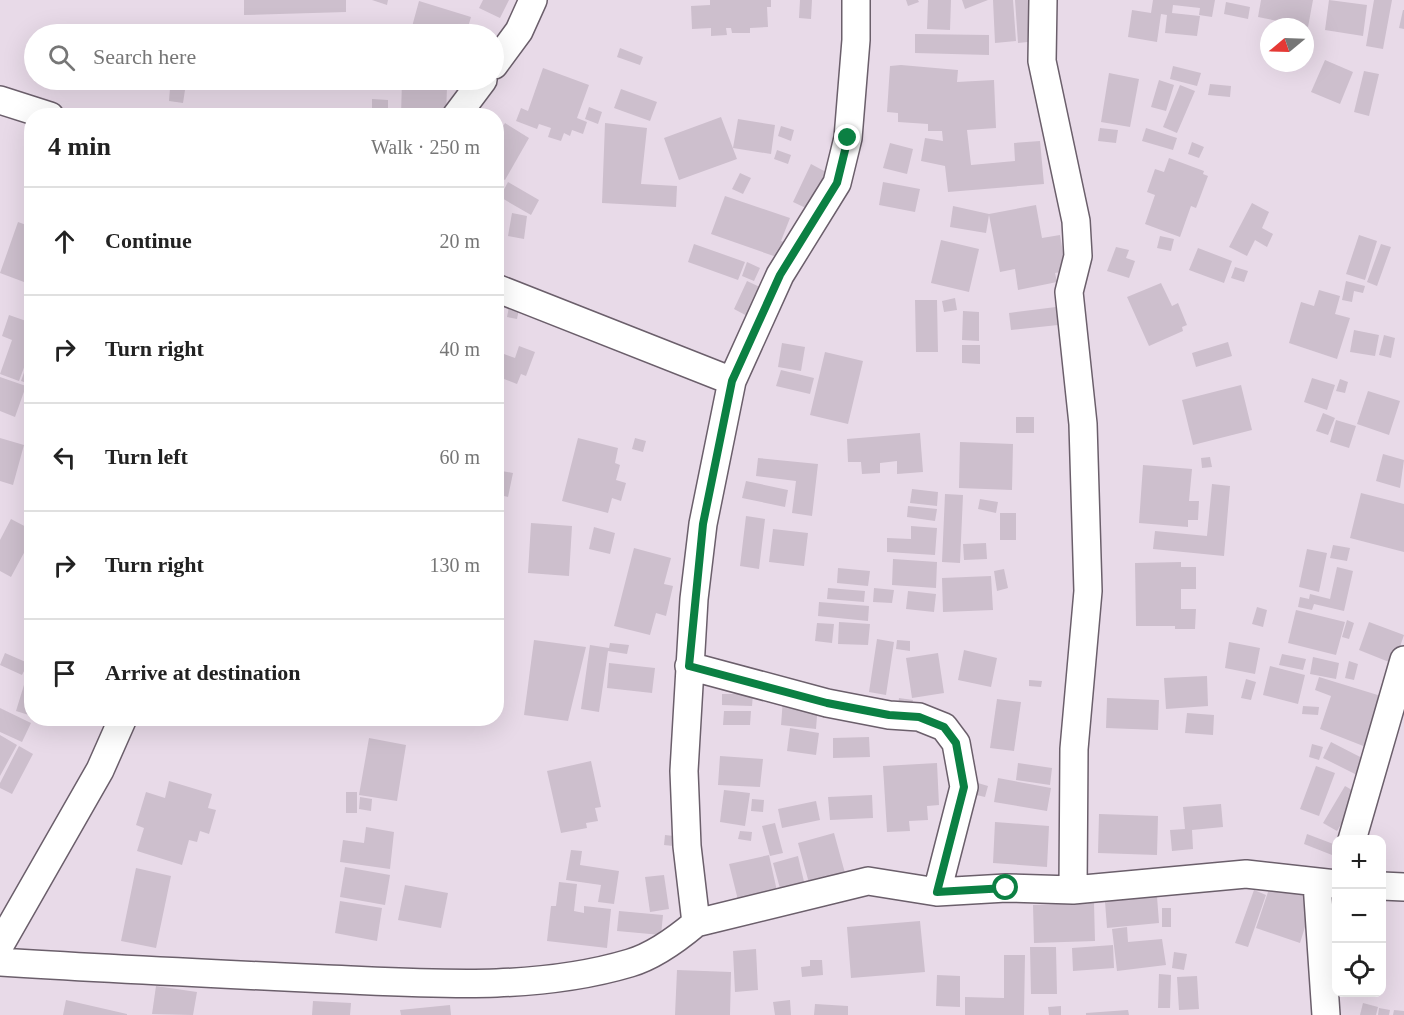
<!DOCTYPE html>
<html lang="en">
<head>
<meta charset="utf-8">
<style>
  body { margin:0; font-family:Georgia,serif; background:#f6f6f6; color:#222 }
  .controls { position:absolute; right:18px; bottom:18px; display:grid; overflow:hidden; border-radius:12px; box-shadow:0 6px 24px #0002 }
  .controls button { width:54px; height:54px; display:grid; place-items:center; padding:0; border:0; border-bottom:2px solid #e0e0e0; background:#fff; color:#222; font:30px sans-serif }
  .compass { position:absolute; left:1260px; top:18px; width:54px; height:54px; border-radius:50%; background:#fff; box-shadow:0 6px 24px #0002; rotate:251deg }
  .stop { position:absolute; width:18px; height:18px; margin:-14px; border:4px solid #0b8043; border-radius:50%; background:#fff }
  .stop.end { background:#0b8043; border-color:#fff; box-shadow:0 2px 6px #0008 }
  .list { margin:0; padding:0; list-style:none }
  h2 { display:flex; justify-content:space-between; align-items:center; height:78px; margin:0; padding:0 24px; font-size:26px }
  h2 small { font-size:20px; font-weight:400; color:#767676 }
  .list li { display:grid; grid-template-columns:39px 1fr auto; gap:18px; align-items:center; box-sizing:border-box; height:108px; padding:0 24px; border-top:2px solid #e0e0e0 }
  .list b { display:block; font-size:22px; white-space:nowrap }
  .list em { font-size:20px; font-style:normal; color:#767676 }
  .icon { flex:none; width:33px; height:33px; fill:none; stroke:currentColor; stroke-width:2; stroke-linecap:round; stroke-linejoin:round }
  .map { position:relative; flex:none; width:1404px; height:1015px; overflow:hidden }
  .search { position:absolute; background:#fff; box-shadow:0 6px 24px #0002; left:24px; top:24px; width:480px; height:66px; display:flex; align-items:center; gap:15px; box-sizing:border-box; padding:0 21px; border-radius:33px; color:#767676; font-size:22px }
  .panel { position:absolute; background:#fff; box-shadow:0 6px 24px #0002; left:24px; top:108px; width:480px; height:618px; border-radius:24px }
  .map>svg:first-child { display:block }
</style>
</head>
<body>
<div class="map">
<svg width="1404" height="1015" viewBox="0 0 1404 1015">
  <rect width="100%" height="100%" fill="#e8dae8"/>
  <path fill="#cdbfcd" d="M244 0H346V12L244 15Z
    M372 0H388L387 5Z
    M483 0H509L500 18 479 8Z
    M710 0H771V7H767L768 27 750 28V33H732L731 28H726L727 35 711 36V28L692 29 691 6 710 5Z
    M800 0H812L811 19 799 18Z
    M906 0H918L919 2 908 6Z
    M928 0H951L950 30 927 29Z
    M962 0H988L965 9Z
    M993 0H1013L1016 41 995 43Z
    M1015 0H1033L1037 41 1018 43Z
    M1153 0H1215L1212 17 1199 15 1200 8 1173 5 1172 13 1200 16 1197 36 1165 33 1167 15 1161 14 1157 42 1128 37 1132 10 1151 13Z
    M1261 0H1313L1308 27 1258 17Z
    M1329 0 1367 5 1363 36 1325 30Z
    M1374 0H1392L1383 49 1366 46Z
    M419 1 471 17 466 34H410Z
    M1226 2 1250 7 1248 19 1224 14Z
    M1403 10H1404V29L1399 28Z
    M170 27 218 28V34H170Z
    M915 34 989 35V55L915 53Z
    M620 48 643 57 640 65 617 57Z
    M1325 60 1353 72 1340 104 1311 92Z
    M901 65 958 70 957 82 994 80 996 128 967 130 971 165 1015 161 1014 143 1040 141 1044 184 948 192 945 166 921 161 925 138 943 141 942 131H928V124L898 122V113L887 112 890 66Z
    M1173 66 1201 73 1197 86 1170 79Z
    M543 68 589 85 577 118 587 122 583 134 572 130 570 136 564 133 561 141 548 137 551 128 539 124 537 129 516 121 521 108 528 111Z
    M1364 71 1379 74 1369 116 1354 112Z
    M1109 73 1139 79 1130 127 1101 122Z
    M402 80H465V87H447L446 116H401Z
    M1159 80 1174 85 1166 111 1151 107Z
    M1210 84 1231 86 1230 97 1208 95Z
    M1180 85 1195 91 1177 133 1163 127Z
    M170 88 185 90 183 103 169 101Z
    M621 89 657 102 650 121 614 108Z
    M372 99 388 100V116H372Z
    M589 107 602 112 598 124 585 119Z
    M721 117 737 159 679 180 664 138Z
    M738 119 775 125 771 154 733 148Z
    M505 123 529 138 505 180 496 175V138Z
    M605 123 647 128 641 184 677 186 676 207 602 203Z
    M781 126 794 130 791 141 778 136Z
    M1100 128 1118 130 1116 143 1098 141Z
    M1146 128 1177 138 1173 150 1142 141Z
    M1192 142 1204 147 1199 158 1188 154Z
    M890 143 913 149 907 174 883 168Z
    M777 150 791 155 788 164 774 159Z
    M1169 158 1204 171 1203 174 1208 176 1196 208 1191 206 1180 237 1145 224 1155 195 1147 192 1155 169 1164 172Z
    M811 164 826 172 808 209 793 202Z
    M740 173 751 178 743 194 732 189Z
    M508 182 539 200 531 215 500 197Z
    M883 182 920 189 915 212 879 205Z
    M725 196 790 218 781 241 793 245 788 261 711 234Z
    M1252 203 1269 212 1262 228 1273 234 1267 247 1255 240 1247 256 1229 247Z
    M1036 205 1042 238 1060 235 1066 271 1055 273 1057 282 1018 290 1015 269 1000 272 989 215 986 233 950 227 953 206 989 214Z
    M512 213 527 216 524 239 508 236Z
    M18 222 32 227V285L0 273Z
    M1359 235 1377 241 1365 280 1346 274Z
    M1160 236 1174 239 1171 251 1157 248Z
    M941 240 979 249 969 292 931 283Z
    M694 244 745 262 738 280 688 262Z
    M1381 244 1391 247 1377 286 1367 282Z
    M1116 247 1129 250 1126 258 1135 261 1129 278 1107 271Z
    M1198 248 1232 261 1224 283 1189 270Z
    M747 262 760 268 754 281 742 276Z
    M1235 267 1248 271 1244 282 1231 278Z
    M747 281 764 289 751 318 734 309Z
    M1346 281 1365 286 1363 293 1354 291 1352 302 1342 300Z
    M1161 283 1172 306 1178 303 1187 325 1182 327 1183 331 1149 346 1127 297Z
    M1319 290 1340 296 1335 314 1350 318 1337 359 1289 343 1301 302 1314 306Z
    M955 298 957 310 944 312 942 301Z
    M915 300H937L938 352H916Z
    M509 307 519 309 517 319 507 317Z
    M1056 307 1058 325 1011 330 1009 313Z
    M963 311 979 312V341L962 340Z
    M9 315 32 323V346L19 381 0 374 12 340 2 336Z
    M1354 330 1379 335 1375 356 1350 352Z
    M1384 335 1395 338 1391 358 1379 355Z
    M1228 342 1232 356 1196 367 1192 353Z
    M782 343 805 347 801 371 778 367Z
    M962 345H980V364L962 363Z
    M519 346 535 352 526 376 521 374 517 384 496 376V351L515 358Z
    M825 352 863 361 848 424 810 415Z
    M31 353H32V385L21 381Z
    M781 370 814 378 810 394 776 386Z
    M0 377 26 386 15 417 0 411Z
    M1312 378 1335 385 1327 410 1304 402Z
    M1340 379 1348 382 1345 393 1336 391Z
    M1241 385 1252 430 1193 445 1182 400Z
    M1368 391 1400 401 1389 435 1357 424Z
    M1323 413 1335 418 1328 435 1316 431Z
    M1016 417H1034V433H1016Z
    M1336 420 1356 426 1349 448 1330 442Z
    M920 433 923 472 897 474V461L880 463V473L862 474 861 462H848L847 439Z
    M0 438 24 445 13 485 0 481Z
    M578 438 618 448 615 463 620 465 616 480 626 483 621 501 612 498 608 513 562 501Z
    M635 438 646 441 643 452 632 449Z
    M960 442 1013 444 1012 490 959 488Z
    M1383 454 1404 460 1400 488 1376 481Z
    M1210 457 1212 467 1202 468 1201 458Z
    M758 458 818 464 812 516 792 513 796 481 756 476Z
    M1143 465 1192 469 1189 501H1199L1198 520H1188V527L1139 523Z
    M496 470 513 473 508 497 496 494Z
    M746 481 788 490 785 507 742 498Z
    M1212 484 1230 486 1224 556 1153 549 1155 531 1207 536Z
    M912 489 938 492 937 506 910 503Z
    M1361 493 1404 504V552L1350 538Z
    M945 494 963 495 960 563 942 562Z
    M980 499 998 502 996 513 978 509Z
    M908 506 937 509 935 521 907 517Z
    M1000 513H1016V540H1000Z
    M746 516 765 519 759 569 740 566Z
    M11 519 32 530V538L11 577 0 571V540Z
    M531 523 572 526 569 576 528 573Z
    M911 526 937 528 935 555 887 552V538L911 539Z
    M594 527 615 533 610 554 589 549Z
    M773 529 808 533 804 566 769 562Z
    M986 543 987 559 964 560 963 544Z
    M1333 545 1350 548 1347 561 1330 558Z
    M634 548 671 558 664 584 673 586 666 616 656 613 650 635 614 626Z
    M1307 549 1327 553 1319 592 1299 587Z
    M893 559 937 562 936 588 892 585Z
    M1181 562V567H1196V589H1181V609H1196L1195 629H1175V626H1136L1135 563Z
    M1337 567 1353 571 1344 611 1314 604 1312 610 1298 607 1300 597 1309 599 1310 594 1330 599Z
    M838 568 870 571 868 586 837 583Z
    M1004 569 1008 588 997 591 994 571Z
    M991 576 993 610 943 612 942 578Z
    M828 588 865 591 864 602 827 599Z
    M874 588 894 590 892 603 873 602Z
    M908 591 936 594 934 612 906 609Z
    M819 602 869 606 868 621 818 616Z
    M1257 607 1267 610 1263 627 1252 624Z
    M1296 610 1345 622 1336 655 1288 643Z
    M1347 620 1354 623 1349 639 1342 637Z
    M839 622 870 624 868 645 838 644Z
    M1369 622 1404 635 1394 664 1359 650Z
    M817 623 834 624 832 643 815 641Z
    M877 639 894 642 886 695 869 692Z
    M534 640 586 647 568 721 524 715Z
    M897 640 910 641V651L896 649Z
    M1229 642 1260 648 1255 674 1225 668Z
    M610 643 629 645 627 654 608 651 599 712 581 709 590 645 609 648Z
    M964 650 997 658 991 687 958 680Z
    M5 653 28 663 22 675 0 665Z
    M938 653 944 693 912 698 906 658Z
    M1282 654 1306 659 1303 670 1279 665Z
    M1313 657 1339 663 1336 679 1310 674Z
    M1349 661 1358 664 1354 680 1345 678Z
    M31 662H32V716L16 711Z
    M609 663 655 668 652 693 607 688Z
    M1270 666 1305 675 1298 704 1263 695Z
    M1207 676 1208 706 1166 709 1164 678Z
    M1319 677 1381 696 1372 723 1379 725 1371 749 1320 729 1331 696 1315 690Z
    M1246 679 1256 682 1251 700 1241 698Z
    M1029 680 1042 681 1041 687 1029 686Z
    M722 694H753L752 706 722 705Z
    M899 698 913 700 910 710 898 707Z
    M1107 698 1159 700 1158 730 1106 728Z
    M783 699 818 703 816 729 781 725Z
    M997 699 1021 702 1014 751 990 748Z
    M1303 706 1319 707 1318 715 1302 714Z
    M0 708 31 723 22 742 0 732Z
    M724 711H751L750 725H723Z
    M1187 713 1214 715 1213 735 1185 733Z
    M42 718H61L59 724Z
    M790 728 819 733 816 755 787 751Z
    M0 735 17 745 0 776Z
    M869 737 870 757 833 758V738Z
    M369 738 406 745 397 801 359 795Z
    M1331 742 1366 760 1359 776 1323 758Z
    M1312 744 1323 747 1319 760 1309 757Z
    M19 746 33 754 12 794 0 788V783Z
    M720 756 763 759 760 787 718 785Z
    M591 761 601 807 595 808 598 821 586 823 587 828 561 833 547 771Z
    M937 763 939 805 927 806 928 820 909 821 910 831 887 832 883 766Z
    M1018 763 1052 768 1050 785 1016 780Z
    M1316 766 1335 773 1319 816 1300 809Z
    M998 778 1051 788 1047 811 994 802Z
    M169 781 212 794 208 808 216 810 209 834 200 831 197 842 189 840 182 865 137 851 144 828 136 825 146 792 165 798Z
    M971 781 988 786 985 797 968 793Z
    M1345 786 1359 794 1337 831 1323 823Z
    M724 790 750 793 745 826 720 822Z
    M346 792H357V813H346Z
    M872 795 873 818 830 820 828 797Z
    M360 797 372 799 371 811 359 809Z
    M752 799 764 800 763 812 751 811Z
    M816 801 820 820 782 828 778 809Z
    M1221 804 1223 827 1192 830 1193 849 1172 851 1170 830 1185 829 1183 807Z
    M1099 814 1158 816 1157 855 1098 853Z
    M995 822 1049 826 1047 867 993 863Z
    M775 823 783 853 770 856 762 826Z
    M366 827 394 832 390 869 340 862 343 840 364 843Z
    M740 831 752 832 751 841 738 839Z
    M834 833 845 873 809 883 798 843Z
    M1307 834 1336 845 1332 855 1304 844Z
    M665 835 674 836 673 846 664 845Z
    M571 850 582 851 580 865 619 871 614 904 598 902 601 885 566 880Z
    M769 855 777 891 738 900 729 864Z
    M798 856 805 886 781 892 773 863Z
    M345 867 390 875 385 905 340 897Z
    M136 868 171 876 156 948 121 941Z
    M664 875 669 909 650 912 645 877Z
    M559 882 577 884 574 911 584 913V906L611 909 607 948 547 941 551 906H556Z
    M1156 883 1159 923 1107 928 1104 888Z
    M1271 883 1314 898 1300 943 1256 928Z
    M405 885 448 893 441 928 398 920Z
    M1254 890 1266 895 1248 947 1235 943Z
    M340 901 382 908 377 941 335 933Z
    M1094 903 1095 941 1034 943 1033 905Z
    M1162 908H1171V927H1162Z
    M619 911 663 915 661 935 617 931Z
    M920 921 925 972 851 978 847 927Z
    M1127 927 1128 942 1162 939 1166 965 1117 971 1112 929Z
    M1113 945 1114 968 1073 971 1072 948Z
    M1030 947H1056L1057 994H1031Z
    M756 949 758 990 735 992 733 951Z
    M1174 952 1187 954 1184 970 1172 968Z
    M1004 955H1025L1024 1015H965V997L1004 998Z
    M810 960H822L823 975 802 977 801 967 810 966Z
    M677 970 731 972 730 1015H675Z
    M1159 974 1171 975 1170 1008H1158Z
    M937 975 960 976V1007L936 1006Z
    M1197 976 1199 1009 1179 1010 1177 977Z
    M156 986 197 992 193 1015 152 1014Z
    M66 1000 127 1014V1015H63Z
    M790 1000 791 1015H775L773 1002Z
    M313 1001 351 1003 350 1015H312Z
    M1363 1003 1378 1007 1376 1015H1360Z
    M815 1004 848 1006V1015H814Z
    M450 1005 451 1015H401L400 1010Z
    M1061 1006V1015H1049L1048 1007Z
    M1379 1008 1390 1010 1389 1015H1378Z
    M1128 1010 1129 1015H1086V1013Z
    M1394 1010 1404 1011V1015H1393Z"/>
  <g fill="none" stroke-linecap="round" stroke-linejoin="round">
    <g stroke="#6b5f6b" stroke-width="30">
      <path id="minor" d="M1043 0 1042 61 1076 221 1078 256 1069 292 1083 424 1088 591 1074 749 1073 890
        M494 65 519 31 533 0
        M0 100 50 116
        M456 116 483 80
        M496 288 732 381
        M689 666 827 703 889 715 919 717 944 727 956 743 964 787 937 892
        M1352 840 1404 660
        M1317 883 1326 1015
        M1382 886 1404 887
        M696 923 687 846 684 771 694 599 703 524 732 381 780 275 837 183 848 138 856 40V0
        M0 945 100 770 123 718
        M0 962C109 969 218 974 327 979 427 983 533 992 630 963 654 956 677 939 696 923L868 881 937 892 1006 888 1073 890 1246 874 1336 884"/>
    </g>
    <use href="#minor" stroke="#fff" stroke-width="27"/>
  </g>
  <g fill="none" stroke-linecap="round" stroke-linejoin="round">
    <path stroke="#0b8043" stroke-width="8" d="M848 138 837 183 780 275 732 381 703 524 689 666 827 703 889 715 919 717 944 727 956 743 964 787 937 892 1006 888"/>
  </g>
</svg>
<div class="controls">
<button>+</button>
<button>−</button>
<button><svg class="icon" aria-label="locate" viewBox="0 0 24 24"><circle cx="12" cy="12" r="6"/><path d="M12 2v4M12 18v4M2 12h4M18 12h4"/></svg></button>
</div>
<svg class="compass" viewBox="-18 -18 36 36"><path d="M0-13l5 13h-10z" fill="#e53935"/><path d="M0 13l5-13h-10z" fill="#767676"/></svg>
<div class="stop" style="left:1006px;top:888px"></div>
<div class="stop end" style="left:848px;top:138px"></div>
<div class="search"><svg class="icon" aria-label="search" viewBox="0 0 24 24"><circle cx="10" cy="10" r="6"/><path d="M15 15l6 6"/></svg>Search here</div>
<section class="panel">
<h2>4 min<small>Walk · 250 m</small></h2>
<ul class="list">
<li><svg class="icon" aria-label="ahead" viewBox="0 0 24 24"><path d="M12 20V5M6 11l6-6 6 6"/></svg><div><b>Continue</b></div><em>20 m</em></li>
<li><svg class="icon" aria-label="right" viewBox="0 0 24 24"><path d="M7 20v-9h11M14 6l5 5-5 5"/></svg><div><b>Turn right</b></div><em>40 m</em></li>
<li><svg class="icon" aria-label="left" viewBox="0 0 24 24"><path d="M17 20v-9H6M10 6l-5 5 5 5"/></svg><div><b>Turn left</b></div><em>60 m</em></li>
<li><svg class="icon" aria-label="right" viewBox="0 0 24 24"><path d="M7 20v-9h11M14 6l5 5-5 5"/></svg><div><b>Turn right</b></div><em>130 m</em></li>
<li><svg class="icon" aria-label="arrive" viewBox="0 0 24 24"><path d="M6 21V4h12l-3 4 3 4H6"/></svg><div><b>Arrive at destination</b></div></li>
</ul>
</section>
</div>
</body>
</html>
